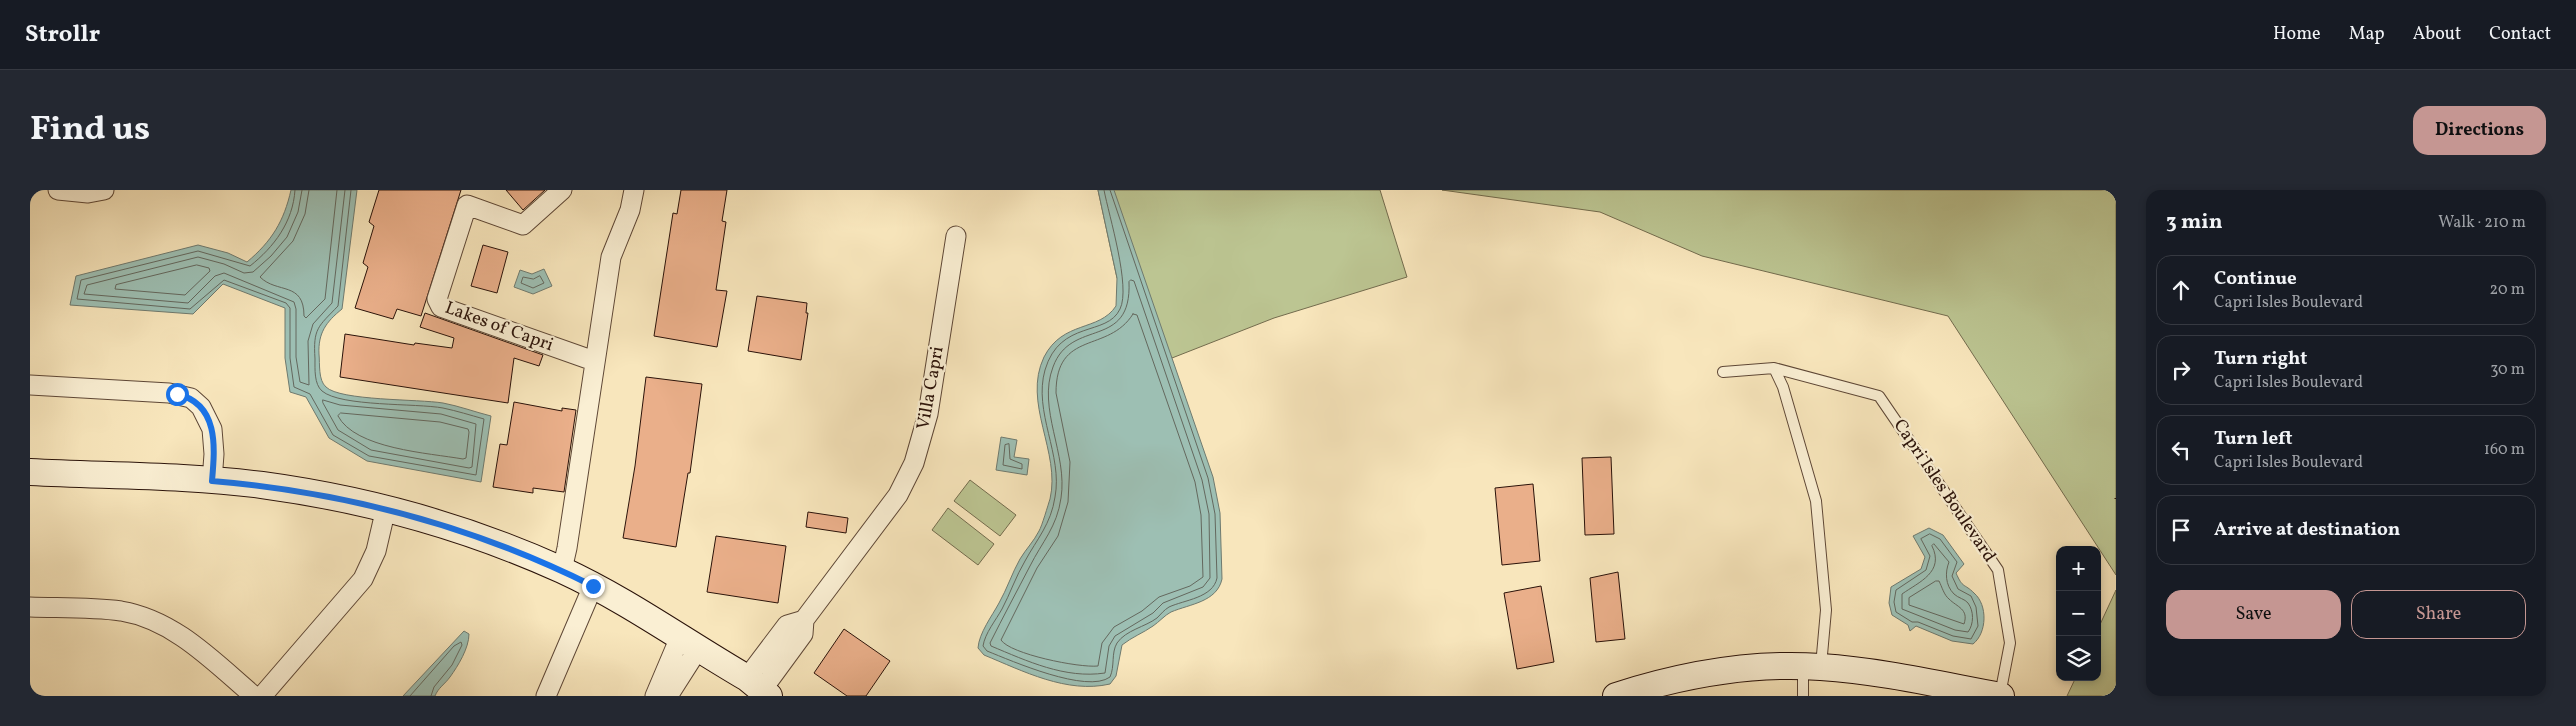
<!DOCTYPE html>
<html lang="en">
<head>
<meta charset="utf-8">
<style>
  body { margin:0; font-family:Vollkorn,serif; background:#242831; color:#f1f3f6 }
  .controls { position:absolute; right:15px; bottom:15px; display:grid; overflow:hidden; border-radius:10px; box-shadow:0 2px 8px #0003 }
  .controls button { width:45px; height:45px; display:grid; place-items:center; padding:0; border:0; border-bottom:1px solid #363941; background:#171b24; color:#f1f3f6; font:25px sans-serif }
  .stop { position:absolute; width:15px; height:15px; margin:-11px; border:4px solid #1a73e8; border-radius:50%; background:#fff }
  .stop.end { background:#1a73e8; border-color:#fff; box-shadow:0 1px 5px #0008 }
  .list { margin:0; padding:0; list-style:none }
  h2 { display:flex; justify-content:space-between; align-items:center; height:65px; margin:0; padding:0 20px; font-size:21px }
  h2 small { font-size:16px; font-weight:400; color:#9ea1a6 }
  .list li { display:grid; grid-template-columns:32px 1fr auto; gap:15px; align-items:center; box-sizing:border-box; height:70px; margin:0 10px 10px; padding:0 10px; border:1px solid #363941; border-radius:15px }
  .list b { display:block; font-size:19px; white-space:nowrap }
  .list p { margin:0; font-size:16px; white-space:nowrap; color:#9ea1a6 }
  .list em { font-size:16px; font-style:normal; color:#9ea1a6 }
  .actions { display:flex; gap:10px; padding:15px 20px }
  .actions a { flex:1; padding:11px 0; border:1px solid #c59692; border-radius:15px; text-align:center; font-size:18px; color:#c59692 }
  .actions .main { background:#c59692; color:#111 }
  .icon { flex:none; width:28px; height:28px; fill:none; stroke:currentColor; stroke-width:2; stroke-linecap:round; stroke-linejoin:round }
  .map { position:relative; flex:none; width:2086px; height:506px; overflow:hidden; border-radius:15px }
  header { display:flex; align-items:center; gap:30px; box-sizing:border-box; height:70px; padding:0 25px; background:#171b24; border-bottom:1px solid #363941 }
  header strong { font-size:24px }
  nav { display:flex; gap:28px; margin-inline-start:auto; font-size:18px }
  .intro { display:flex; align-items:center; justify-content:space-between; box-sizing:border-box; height:120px; padding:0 30px }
  h1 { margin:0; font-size:35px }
  .button { padding:12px 22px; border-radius:15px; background:#c59692; color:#111; font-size:18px; font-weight:700 }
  main { display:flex; gap:30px; padding:0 30px }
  aside { flex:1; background:#171b24; border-radius:15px; box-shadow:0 2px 8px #0003 }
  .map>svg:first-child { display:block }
</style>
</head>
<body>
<header>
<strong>Strollr</strong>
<nav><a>Home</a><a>Map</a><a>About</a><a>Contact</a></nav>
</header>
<div class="intro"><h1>Find us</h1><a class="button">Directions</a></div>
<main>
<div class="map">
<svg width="2086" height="506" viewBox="0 0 2086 506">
  <rect width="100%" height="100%" fill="#f8e6bc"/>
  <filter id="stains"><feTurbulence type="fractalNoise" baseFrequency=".004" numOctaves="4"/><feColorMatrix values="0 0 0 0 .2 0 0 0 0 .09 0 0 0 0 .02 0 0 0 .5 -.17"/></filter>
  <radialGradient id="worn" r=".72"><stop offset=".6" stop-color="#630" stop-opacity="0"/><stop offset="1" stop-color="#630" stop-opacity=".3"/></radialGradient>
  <path fill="#bcc592" stroke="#736c4e" d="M1068 0H1350L1377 87 1244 128 1142 168 1087 88Z
    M1412 0H2086V385L1918 126 1672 66 1570 22Z
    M940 290 986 325 970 346 924 311Z
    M918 318 964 354 948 375 902 340Z
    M2086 400V506H2037L2046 487H2067V441Z"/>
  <path fill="#9dbfb3" stroke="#6f7a6f" d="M261 0H327L312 119C296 132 288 143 289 164 290 174 288 190 296 197 310 211 389 209 413 213 429 216 445 222 461 226L451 292 337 271 299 248 276 207 260 202 255 168V118L193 94 163 124 40 115 46 86 168 55 198 63 217 72C242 51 254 31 261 0Z
    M1068 0H1084L1183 287 1190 323 1192 389C1187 412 1160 414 1141 422 1135 425 1129 432 1123 436 1113 443 1102 447 1092 455L1086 486 1080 494C1037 504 993 481 954 465L948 458C949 443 962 426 969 413 977 399 982 383 990 369 996 359 1004 351 1009 341 1012 336 1018 315 1020 309 1031 262 992 213 1014 167 1033 130 1069 142 1086 116L1087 88Z
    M514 79 522 96 503 104 484 97 490 80 502 84Z
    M971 247 987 250 984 267 999 269 997 285 966 280Z
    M1899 338 1913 345 1934 374 1926 383C1933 399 1934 393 1944 403 1958 415 1957 443 1943 454L1922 451 1886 436 1880 441 1878 435 1862 425 1859 413 1861 397 1891 379 1895 367 1883 346Z
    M434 441 439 444C439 458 428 476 420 487 415 494 408 498 405 506H373Z"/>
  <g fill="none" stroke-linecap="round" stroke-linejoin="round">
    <path stroke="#64685e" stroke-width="1" d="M265 0C263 32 244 57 220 76L168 61 51 90 47 109 160 119 194 90 256 113 260 118V168L264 197 280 204 303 245 339 266 446 285 454 229C440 225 427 221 413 218 386 213 311 217 292 201 284 194 285 179 285 169 283 138 288 137 308 116L321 0
      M272 0 268 22 257 47 241 66 223 82 214 83 194 74 168 67 57 95 54 104 158 113 185 86 194 83 264 112 266 119V167L270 192 279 195 278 151 283 134 302 113 315 0
      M279 0 275 24 263 51 230 87C247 104 274 91 274 126L276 128 295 109 307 0
      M1074 0C1079 26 1101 97 1090 119 1077 147 1030 129 1015 180 1003 222 1033 265 1025 307 1021 334 1007 349 995 371 986 386 980 404 972 419 966 430 955 443 953 456L957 461C982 471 1057 504 1080 487 1085 476 1081 463 1087 453 1096 440 1115 437 1127 428 1131 424 1134 420 1139 417 1154 410 1183 408 1187 388L1185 324 1178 288 1080 0
      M167 75 179 78 180 81 155 105 85 99 86 95Z
      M510 86 514 93 503 98 491 93 493 87 503 89Z
      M1101 90 1104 91 1172 290 1179 324 1180 388 1173 397 1133 413 1123 423 1085 446 1079 456 1075 483C1035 489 997 471 961 456L960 453C973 427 987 401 1000 376 1012 352 1027 337 1031 308 1038 264 1007 219 1023 177 1041 127 1102 161 1099 92Z
      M1103 124 1107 125 1165 292 1171 325 1173 387 1160 396 1129 407 1112 421 1084 437 1072 453 1068 476C1049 478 980 464 971 450L1007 378 1028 346 1038 312 1040 272 1026 203C1026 139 1078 164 1103 124Z
      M293 210 310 215 411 224 446 234 442 277 439 278 341 260 308 240 293 213Z
      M311 223 410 232 438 239 439 242 436 268 433 269C399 263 325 259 308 226Z
      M979 254 980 269 992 274V279L973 275 975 255Z
      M1900 344 1910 349 1927 372 1922 386 1928 399 1941 406 1946 417 1948 436 1941 449 1923 446 1888 432H1882L1866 422 1864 412 1866 400 1896 380 1900 366 1891 349Z
      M1904 354 1919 372C1915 382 1915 395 1924 404 1928 408 1935 409 1938 413 1944 421 1944 434 1938 442L1925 440 1872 419V404C1889 392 1915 382 1902 356Z
      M1906 391H1909C1912 397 1914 405 1919 409 1927 417 1939 419 1934 434L1879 415V408Z
      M380 506 424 456 431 452 432 455 422 475 404 497 401 506"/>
  </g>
  <path fill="#eaaf8a" stroke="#2a1209" d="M349 0H431L391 126 367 119 363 129 325 118 338 77 333 73 344 36 339 32Z
    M476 0H515L493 20Z
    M651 0H697L692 31 696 32 686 100 697 101 687 157 624 146 643 23 647 24Z
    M453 55 478 62 467 103 441 96Z
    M727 106 777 113 776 123H778L771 170 718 161Z
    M395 123 513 165 509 176 484 168 478 213 310 187 315 144 384 155 385 153 422 158 424 148 390 137Z
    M616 187 672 194 660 283H658L646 357 593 348 605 276Z
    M484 212 532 221V218L546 220 534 302 503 298V303L463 297 470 254 477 255Z
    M1581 267 1584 344 1555 345 1552 268Z
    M1503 294 1510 371 1472 375 1465 298Z
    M778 322 818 328 816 343 776 337Z
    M686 346 756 356 748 413 677 402Z
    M1588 382 1595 449 1566 452 1560 388Z
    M1511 396 1524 472 1487 479 1474 403Z
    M814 439 860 471 836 506H817L784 483Z"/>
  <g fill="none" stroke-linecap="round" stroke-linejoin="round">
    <g stroke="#5e4736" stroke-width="12">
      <path id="lane" d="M1744 178 1849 206 1968 380 1980 453 1970 505
        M1693 182 1744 178 1753 197 1786 311 1796 420 1791 476
        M1773 506V477"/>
    </g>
    <g stroke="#5e4736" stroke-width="21">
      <path id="street" d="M28 0 58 3 74 0
        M532 0 493 35 437 15 407 109 411 117 564 171
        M0 195 139 203 161 208 171 217 182 239 184 264 182 291
        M532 380 537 358 581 67 600 20 604 0
        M0 417C30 418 62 417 91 421 145 430 184 472 224 506
        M717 488 757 435 774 430
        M732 500 773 444 774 430 868 305 884 273 898 224 926 46
        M232 506 333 389 346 361 356 318
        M516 506 563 396
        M625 506 650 447
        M638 506 668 459"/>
    </g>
    <g stroke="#2a1209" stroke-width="28">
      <path id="secondary" d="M0 282C77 286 156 285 232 295 335 309 437 337 532 380 597 410 655 452 717 488L739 506
        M1586 506C1651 485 1723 472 1791 477 1852 481 1911 495 1971 506"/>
    </g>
    <path stroke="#2a1209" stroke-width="3" stroke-dasharray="1 2.5" stroke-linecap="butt" d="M2086 308V309"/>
    <use href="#lane" stroke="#faefd3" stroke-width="10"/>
    <use href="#street" stroke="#faefd3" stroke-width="19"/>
    <use href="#secondary" stroke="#faefd3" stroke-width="26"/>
  </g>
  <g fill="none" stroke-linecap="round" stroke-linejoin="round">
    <path stroke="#1a73e8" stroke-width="6" d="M147 204C189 214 185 257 182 291 315 302 443 336 563 396"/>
  </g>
  <g text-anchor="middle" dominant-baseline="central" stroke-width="4.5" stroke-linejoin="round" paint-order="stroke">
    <g font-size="18" fill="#2a1209" stroke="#faefd3">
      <text transform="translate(469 137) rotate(20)">Lakes of Capri</text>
      <text transform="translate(901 198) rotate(-80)">Villa Capri</text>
      <text transform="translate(1914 301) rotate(56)">Capri Isles Boulevard</text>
    </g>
  </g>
  <rect width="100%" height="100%" filter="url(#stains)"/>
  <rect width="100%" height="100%" fill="url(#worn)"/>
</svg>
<div class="controls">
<button>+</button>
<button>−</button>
<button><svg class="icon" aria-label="layers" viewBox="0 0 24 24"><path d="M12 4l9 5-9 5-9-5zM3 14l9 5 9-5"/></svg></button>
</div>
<div class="stop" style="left:147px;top:204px"></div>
<div class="stop end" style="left:563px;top:396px"></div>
</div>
<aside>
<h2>3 min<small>Walk · 210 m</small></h2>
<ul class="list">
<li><svg class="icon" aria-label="ahead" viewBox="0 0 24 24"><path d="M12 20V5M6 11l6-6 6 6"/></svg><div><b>Continue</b><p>Capri Isles Boulevard</p></div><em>20 m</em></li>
<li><svg class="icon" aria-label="right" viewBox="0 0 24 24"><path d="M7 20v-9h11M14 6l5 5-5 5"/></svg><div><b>Turn right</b><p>Capri Isles Boulevard</p></div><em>30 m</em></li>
<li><svg class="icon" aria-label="left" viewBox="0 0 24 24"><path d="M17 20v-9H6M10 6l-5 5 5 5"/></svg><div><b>Turn left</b><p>Capri Isles Boulevard</p></div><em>160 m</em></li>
<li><svg class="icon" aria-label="arrive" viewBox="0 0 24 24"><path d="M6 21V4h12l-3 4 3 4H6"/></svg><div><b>Arrive at destination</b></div></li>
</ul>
<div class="actions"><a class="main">Save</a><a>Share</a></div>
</aside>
</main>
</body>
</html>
